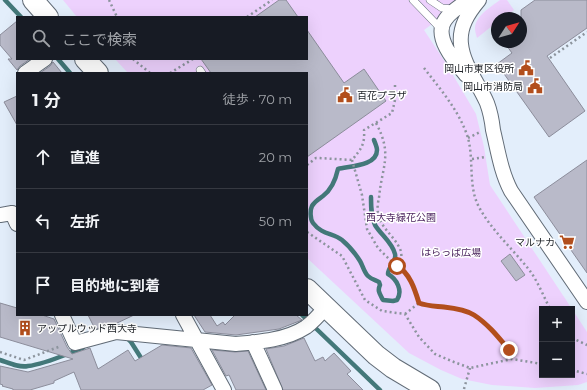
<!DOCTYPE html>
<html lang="ja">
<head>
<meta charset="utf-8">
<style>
  body { margin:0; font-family:Montserrat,"Noto Sans JP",sans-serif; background:#20242c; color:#f1f3f6 }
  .controls { position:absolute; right:12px; bottom:12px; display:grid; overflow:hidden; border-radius:0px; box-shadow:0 4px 16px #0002 }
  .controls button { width:36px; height:36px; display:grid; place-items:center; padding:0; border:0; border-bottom:1px solid #363941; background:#171b24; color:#f1f3f6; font:20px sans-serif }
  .compass { position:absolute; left:491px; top:12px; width:36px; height:36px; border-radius:50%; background:#171b24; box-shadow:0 4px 16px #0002; rotate:54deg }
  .stop { position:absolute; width:12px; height:12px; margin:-9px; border:3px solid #b24e1c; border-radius:50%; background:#fff }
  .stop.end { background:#b24e1c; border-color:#fff; box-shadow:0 1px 4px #0008 }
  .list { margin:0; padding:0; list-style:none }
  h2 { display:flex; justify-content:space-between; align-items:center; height:52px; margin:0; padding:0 16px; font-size:17px }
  h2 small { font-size:13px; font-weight:400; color:#9ea1a6 }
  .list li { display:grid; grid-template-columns:26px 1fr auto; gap:12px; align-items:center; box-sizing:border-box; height:64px; padding:0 16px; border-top:1px solid #363941 }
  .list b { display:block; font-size:15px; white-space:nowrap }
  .list em { font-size:13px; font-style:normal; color:#9ea1a6 }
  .icon { flex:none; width:22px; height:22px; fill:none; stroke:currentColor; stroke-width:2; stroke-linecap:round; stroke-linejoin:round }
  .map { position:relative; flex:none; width:587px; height:390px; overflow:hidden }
  .search { position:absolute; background:#171b24; box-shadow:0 4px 16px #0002; left:16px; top:16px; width:292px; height:44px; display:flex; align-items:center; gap:10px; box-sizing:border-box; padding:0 14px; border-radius:0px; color:#9ea1a6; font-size:15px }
  .panel { position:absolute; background:#171b24; box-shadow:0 4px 16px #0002; left:16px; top:72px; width:292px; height:244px; border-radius:0px }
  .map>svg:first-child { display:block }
</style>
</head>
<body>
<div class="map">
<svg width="587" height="390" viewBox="0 0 587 390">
  <rect width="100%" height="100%" fill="#e3eefb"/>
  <path fill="#edd1fd" d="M63 0H465L424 30 447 65 476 114 484 147 490 185 572 309H542V375H572V309L587 332V382L578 385 535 388 492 385 462 379 441 370 409 353 307 258V73H128L115 59H307V17H77Z
    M500 0H507L514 10 503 18H497V22L477 38C476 35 475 31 475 28 476 15 491 7 500 0Z"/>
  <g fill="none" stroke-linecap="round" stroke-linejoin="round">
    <path stroke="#437879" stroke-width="4.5" d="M5 0 21 17
      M58 59 70 73
      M371 197C371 207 371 217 375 225 381 235 392 242 395 254 397 262 388 266 388 274 397 279 403 291 397 300L393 301 383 300C380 294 377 291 380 285L379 282C375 280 371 279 368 276 364 272 363 266 360 261 355 253 348 245 342 240 333 233 322 235 313 223 310 219 310 210 312 206 315 201 319 199 323 196 331 190 336 178 338 169 350 166 377 166 377 150 377 147 375 143 374 140
      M302 315 380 390
      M126 337 131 342 143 361
      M0 360C9 363 19 368 28 366 46 364 66 354 83 348"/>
  </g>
  <path fill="#b9bac9" stroke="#8c8d9b" d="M279 0H286L298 17H255Z
    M535 0H587V28L547 56 585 111 549 137 497 64 512 53 504 42H521V10Z
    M17 21V59H30L20 66 17 70 8 59H12L0 45V35Z
    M307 30 344 83 364 69 386 101 307 157V73H211L201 59H307Z
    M53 62 62 73H40L50 66Z
    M17 96V125L4 102Z
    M587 160V273L534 197Z
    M510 254 525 275 516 281 501 261Z
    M0 303 17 308V315H42L54 319 67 347 72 354 90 348 98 369 128 350 135 361 162 345 191 348 212 385 203 390H81L74 372 54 381V383L30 390H13V389L2 386 3 385 0 384V366L28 372 73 359 0 337Z
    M88 315H134L115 324 95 329Z
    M194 315H210L217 326 223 322 225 325 235 315H296L302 320 279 329 236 335 205 332Z
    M304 338 315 361 323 357 325 361 334 353 351 371 347 374 363 390H283L266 349 284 346Z
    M212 350 235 352 248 351 266 390H236L229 375 226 376Z"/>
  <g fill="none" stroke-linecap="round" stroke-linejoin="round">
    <g stroke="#616b76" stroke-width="8">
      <path id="lane" d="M413 0 441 29
        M430 0 442 8 453 9
        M200 70 202 73"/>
    </g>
    <g stroke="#616b76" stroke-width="16">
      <path id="street" d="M479 0C468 13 459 27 461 44 463 65 479 84 487 103 490 111 492 121 493 130 498 151 501 172 511 191L587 302
        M25 73 45 59
        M466 75C455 62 433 37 445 20 450 12 461 5 469 0
        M0 215 12 213 17 224
        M62 315 75 343 116 332 236 344C259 342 286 340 306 327 313 322 320 314 326 307
        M183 315 224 390
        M253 342 275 390"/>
    </g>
    <g stroke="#616b76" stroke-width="22">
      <path id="secondary" d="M33 0 48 17
        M85 59 98 73
        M307 289 376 355 393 368 430 390"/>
    </g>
    <path stroke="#8c949d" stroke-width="2.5" stroke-dasharray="2 3" stroke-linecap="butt" d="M109 0 117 17
      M247 17 272 0
      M550 58 587 32
      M133 59 150 73
      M424 68C441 90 460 112 468 138 474 160 468 187 479 207 491 230 514 250 530 271 538 282 544 297 550 309
      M170 73 193 59
      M376 123C393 155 382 165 379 198 378 202 377 208 378 213 380 227 393 235 399 247 403 253 401 262 400 268
      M468 138 480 132
      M472 159 485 157
      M352 160 362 195 367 229 378 248 391 261 400 268 406 275 415 289 419 303C427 306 435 306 444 307 453 308 466 310 474 315 488 324 506 343 512 359
      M307 165 316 158H319L352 160C361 149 365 145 364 130L392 113 395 100V82
      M307 232 342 256 365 300 382 311 405 314 419 337 435 354 454 362 470 368 512 359 542 364
      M405 314 419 303
      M572 338 587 345
      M0 352 24 360 61 346
      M572 370 587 374
      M464 389 470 368"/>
    <use href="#lane" stroke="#fff" stroke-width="7"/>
    <use href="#street" stroke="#fff" stroke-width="14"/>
    <use href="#secondary" stroke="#fff" stroke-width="20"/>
  </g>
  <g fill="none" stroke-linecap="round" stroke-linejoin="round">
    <path stroke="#b24e1c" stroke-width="5" d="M397 266C410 273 415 290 419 303 427 306 435 306 444 307 453 308 466 310 474 315 488 324 499 338 509 350"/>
  </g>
  <defs>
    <g id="civic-bare" transform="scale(1.2)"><path d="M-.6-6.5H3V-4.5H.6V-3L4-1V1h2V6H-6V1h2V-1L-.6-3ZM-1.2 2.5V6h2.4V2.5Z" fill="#b24e1c" stroke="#fff" stroke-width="2.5" paint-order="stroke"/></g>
    <g id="supermarket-bare" transform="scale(1.2)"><path d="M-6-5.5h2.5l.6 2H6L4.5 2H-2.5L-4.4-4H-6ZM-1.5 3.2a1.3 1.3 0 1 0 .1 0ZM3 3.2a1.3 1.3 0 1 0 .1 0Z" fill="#b24e1c" stroke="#fff" stroke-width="2.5" paint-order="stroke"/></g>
    <g id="building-bare" transform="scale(1.2)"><path d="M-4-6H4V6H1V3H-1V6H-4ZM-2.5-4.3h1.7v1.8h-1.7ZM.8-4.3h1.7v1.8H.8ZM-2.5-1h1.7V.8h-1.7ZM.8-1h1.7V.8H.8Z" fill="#b24e1c" stroke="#fff" stroke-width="2.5" paint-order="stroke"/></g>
  </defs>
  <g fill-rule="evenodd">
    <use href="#civic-bare" x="526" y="68"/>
    <use href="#civic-bare" x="535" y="86"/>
    <use href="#civic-bare" x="345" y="95"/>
    <use href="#supermarket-bare" x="567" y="242"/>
    <use href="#building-bare" x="25" y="328"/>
  </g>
  <g text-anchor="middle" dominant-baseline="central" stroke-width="3" stroke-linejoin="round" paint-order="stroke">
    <g font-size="10" fill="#21252a" stroke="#fff" text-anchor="end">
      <text x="514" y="68">岡山市東区役所</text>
      <text x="523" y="86">岡山市消防局</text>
      <text x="357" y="95" text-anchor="start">百花プラザ</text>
      <text x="555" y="242">マルナカ</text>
      <text x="37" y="328" text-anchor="start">アップルウッド西大寺</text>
    </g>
    <g font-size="10" fill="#4c255f" stroke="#fff">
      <text x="401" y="217">西大寺緑花公園</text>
      <text x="451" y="252">はらっぱ広場</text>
    </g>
  </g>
</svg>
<div class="controls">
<button>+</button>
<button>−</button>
</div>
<svg class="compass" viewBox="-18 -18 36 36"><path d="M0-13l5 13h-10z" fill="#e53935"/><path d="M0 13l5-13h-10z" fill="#9ea1a6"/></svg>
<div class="stop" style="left:397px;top:266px"></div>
<div class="stop end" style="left:509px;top:350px"></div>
<div class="search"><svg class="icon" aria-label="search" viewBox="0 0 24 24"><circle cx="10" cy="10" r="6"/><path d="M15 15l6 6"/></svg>ここで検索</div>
<section class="panel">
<h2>1 分<small>徒歩 · 70 m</small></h2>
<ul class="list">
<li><svg class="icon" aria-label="ahead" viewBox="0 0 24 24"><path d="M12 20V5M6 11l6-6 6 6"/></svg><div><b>直進</b></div><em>20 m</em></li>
<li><svg class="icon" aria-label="left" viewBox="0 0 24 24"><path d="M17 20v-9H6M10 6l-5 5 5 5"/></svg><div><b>左折</b></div><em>50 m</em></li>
<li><svg class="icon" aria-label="arrive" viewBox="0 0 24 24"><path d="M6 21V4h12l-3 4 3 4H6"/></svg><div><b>目的地に到着</b></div></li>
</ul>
</section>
</div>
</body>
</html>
